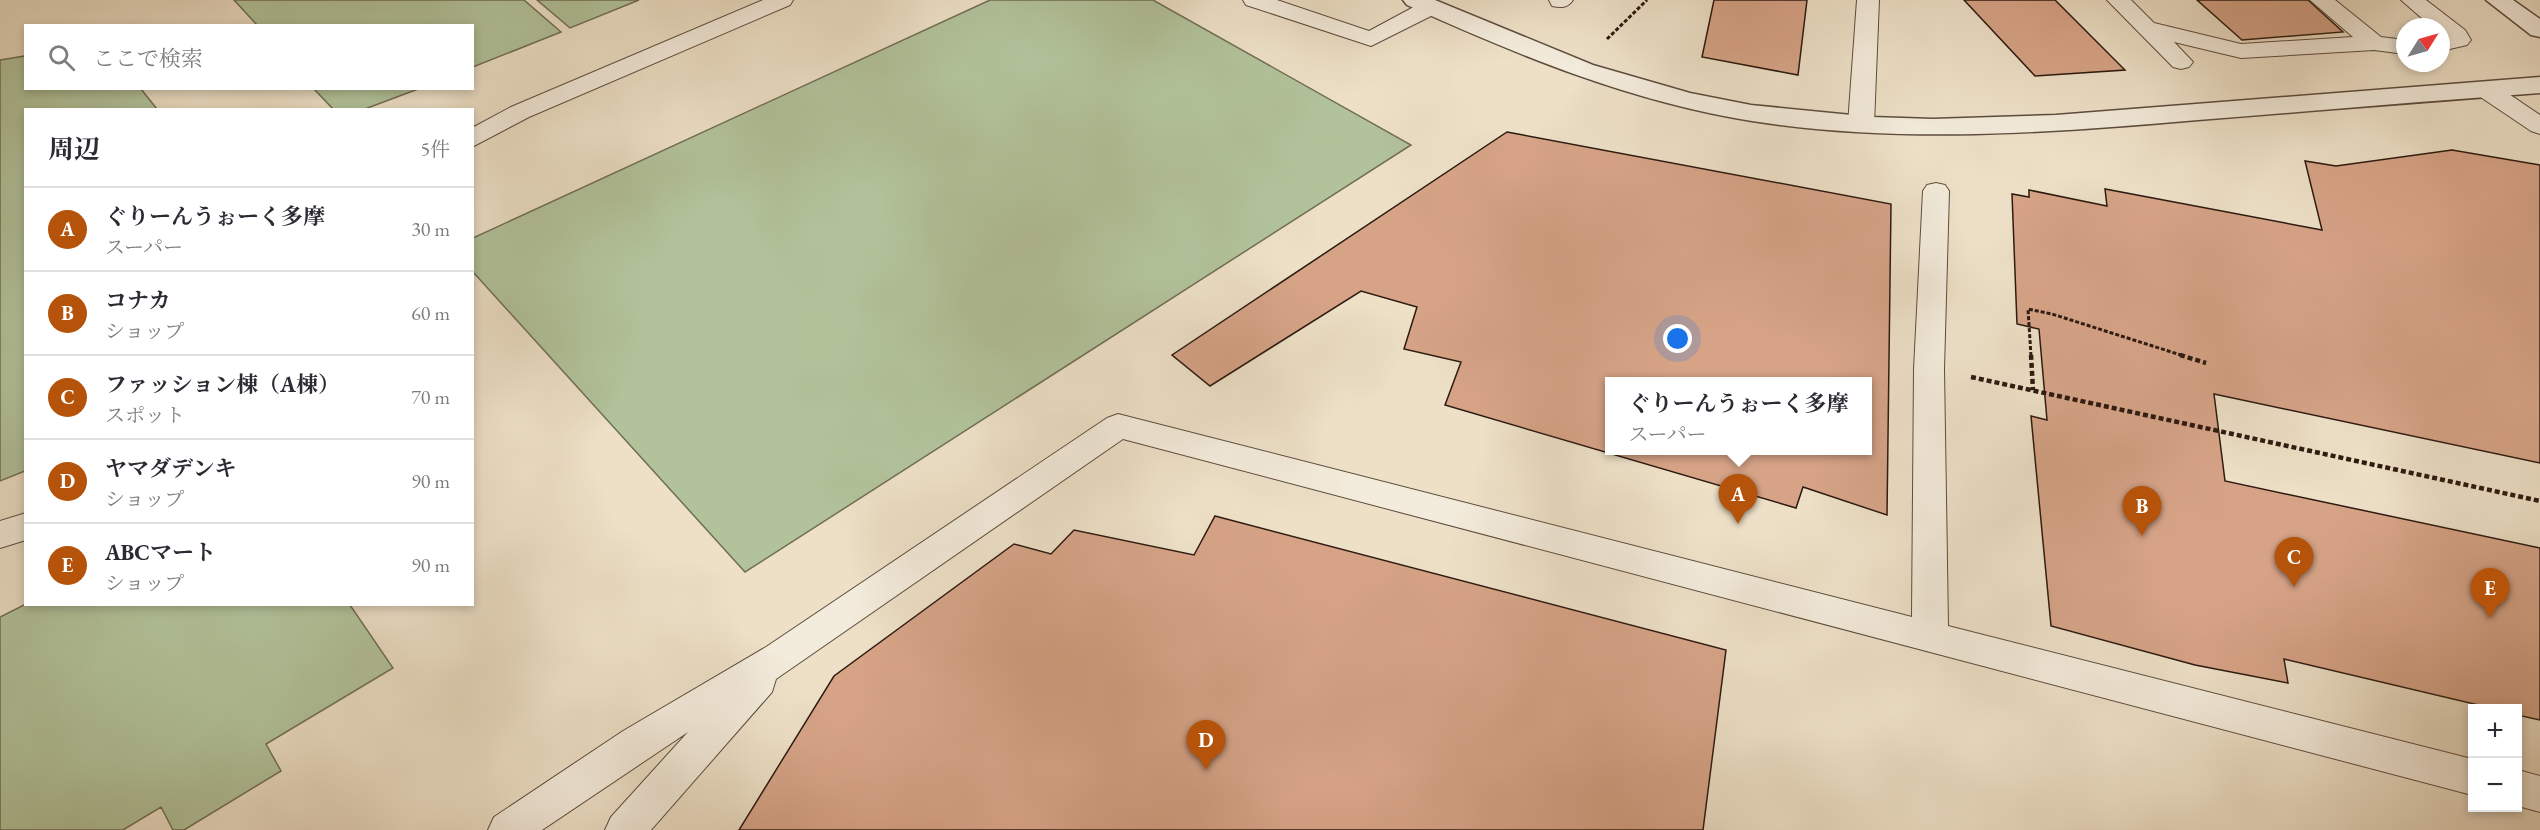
<!DOCTYPE html>
<html lang="ja">
<head>
<meta charset="utf-8">
<style>
  body { margin:0; font-family:"EB Garamond","Noto Serif JP",serif; background:#f7f7f7; color:#2b2b33 }
  .controls { position:absolute; right:18px; bottom:18px; display:grid; overflow:hidden; border-radius:0px; box-shadow:0 3px 9px #0003 }
  .controls button { width:54px; height:54px; display:grid; place-items:center; padding:0; border:0; border-bottom:2px solid #e1e1e2; background:#fff; color:#2b2b33; font:30px sans-serif }
  .compass { position:absolute; left:2396px; top:18px; width:54px; height:54px; border-radius:50%; background:#fff; box-shadow:0 3px 9px #0003; rotate:53deg }
  .you { position:absolute; left:1678px; top:339px; width:21px; height:21px; margin:-15px; border:4px solid #fff; border-radius:50%; background:#1a73e8; box-shadow:0 0 0 9px #1a73e833 }
  .badge { display:grid; place-items:center; width:39px; height:39px; border-radius:50%; background:#b45309; color:#fff; font-size:20px; font-weight:700 }
  .pin { position:absolute; translate:-50% -50px; filter:drop-shadow(0 2px 3px #0008) }
  .pin::after { content:''; position:absolute; top:32px; width:21px; height:18px; background:inherit; clip-path:polygon(0 0,100% 0,50% 100%) }
  .popup { position:absolute; left:1605px; top:377px; width:267px; height:78px; box-sizing:border-box; display:grid; place-content:center; border-radius:0px; background:#fff; filter:drop-shadow(0 2px 4px #0005); font-size:20px; white-space:nowrap; color:#7c7c81 }
  .popup b { font-size:22px; color:#2b2b33 }
  .popup::after { content:''; position:absolute; left:50%; top:100%; margin-left:-12px; border:12px solid transparent; border-top-color:#fff }
  .list { margin:0; padding:0; list-style:none }
  h2 { display:flex; justify-content:space-between; align-items:center; height:78px; margin:0; padding:0 24px; font-size:26px }
  h2 small { font-size:20px; font-weight:400; color:#7c7c81 }
  .list li { display:grid; grid-template-columns:39px 1fr auto; gap:18px; align-items:center; box-sizing:border-box; height:84px; padding:0 24px; border-top:2px solid #e1e1e2 }
  .list b { display:block; font-size:22px; white-space:nowrap }
  .list p { margin:0; font-size:20px; white-space:nowrap; color:#7c7c81 }
  .list em { font-size:20px; font-style:normal; color:#7c7c81 }
  .icon { flex:none; width:33px; height:33px; fill:none; stroke:currentColor; stroke-width:2; stroke-linecap:round; stroke-linejoin:round }
  .map { position:relative; flex:none; width:2540px; height:830px; overflow:hidden }
  .search { position:absolute; background:#fff; box-shadow:0 3px 9px #0003; left:24px; top:24px; width:450px; height:66px; display:flex; align-items:center; gap:15px; box-sizing:border-box; padding:0 21px; border-radius:0px; color:#7c7c81; font-size:22px }
  .panel { position:absolute; background:#fff; box-shadow:0 3px 9px #0003; left:24px; top:108px; width:450px; height:498px; border-radius:0px }
  .map>svg:first-child { display:block }
</style>
</head>
<body>
<div class="map">
<svg width="2540" height="830" viewBox="0 0 2540 830">
  <rect width="100%" height="100%" fill="#ede0c7"/>
  <filter id="stains"><feTurbulence type="fractalNoise" baseFrequency=".00333" numOctaves="4"/><feColorMatrix values="0 0 0 0 .2 0 0 0 0 .09 0 0 0 0 .02 0 0 0 .5 -.17"/></filter>
  <radialGradient id="worn" r=".72"><stop offset=".6" stop-color="#630" stop-opacity="0"/><stop offset="1" stop-color="#630" stop-opacity=".3"/></radialGradient>
  <path fill="#b2c39b" stroke="#706e56" stroke-width="1.5" d="M234 0H524L561 32 473 67 472 26 257 25Z
    M537 0H639L570 28Z
    M990 0H1153L1411 145 745 572 473 272V238Z
    M25 56 26 88 141 89 157 109 26 110 25 471 0 481V60Z
    M314 89H418L365 109H333Z
    M26 604 350 605 393 668 266 744 281 771 184 830H173L161 807 123 830H0V617Z"/>
  <path fill="#d6a387" stroke="#2d1a10" stroke-width="1.5" fill-rule="evenodd" d="M1714 0H1807L1798 75 1702 57Z
    M1964 0H2055L2125 70 2035 76Z
    M2197 0H2308L2343 32 2242 40Z
    M1507 132 1891 204 1887 515 1803 487 1796 508 1445 405 1461 362 1404 349 1417 307 1361 291 1210 386 1172 355ZM1609 381H1867V450H1609Z
    M2452 150 2540 165V463L2214 394 2225 481 2540 548V720L2517 715V708H2491L2284 659 2288 683 2195 665 2051 626 2031 416 2047 420 2039 329 2017 324 2012 194 2029 197V190L2107 206 2105 189 2322 230 2305 161 2336 166Z
    M1215 516 1726 650 1703 830H739L834 676 1014 544 1051 554 1074 530 1194 555Z"/>
  <g fill="none" stroke-linecap="round" stroke-linejoin="round">
    <g stroke="#5d4c3e" stroke-width="2">
      <path id="service" d="M763 0H793L790 5 529 117 472 147V128L511 107Z
        M1243 0H1277L1369 31 1423 2H1439L1442 7 1439 12 1371 46 1246 5Z
        M1549 0H1573C1568 8 1561 8 1552 6Z
        M1857 0H1879L1874 124 1870 129 1861 132 1852 129 1848 124Z
        M2107 0H2131L2154 23 2241 44 2353 37 2310 0H2335L2381 37 2405 40V54L2374 50 2241 58 2174 42 2193 62 2189 67 2181 69 2173 67Z
        M2401 0H2426L2465 30 2471 40 2467 45 2441 51V37L2444 36 2441 34V27H2432Z
        M2485 82 2494 84 2540 115V134L2531 131 2476 94 2473 89 2476 84Z
        M1936 183 1945 185 1949 191 1944 369 1948 626 2472 759V795L1123 439 776 679 772 692 651 830H605L611 817 688 732 542 830H488L494 817 623 731 766 647 1107 418 1118 414 1912 617 1914 369 1923 191 1927 185Z
        M26 513V540L0 548V521Z
        M2518 770 2540 776V812L2518 806Z"/>
    </g>
    <g stroke="#5d4c3e" stroke-width="3">
      <path id="tertiary" d="M1403 0H1435L1593 65 1690 93 1751 105 1872 117 1933 119 2056 115 2540 77V93C2426 101 2312 111 2198 120 2050 133 1900 144 1752 121 1631 102 1518 55 1407 5Z
        M2486 0H2513L2540 19V37L2531 35Z"/>
    </g>
    <path stroke="#2d1a10" stroke-width="3" stroke-dasharray="4 2" stroke-linecap="butt" d="M1607 39 1647 0
      M2031 356 2028 309 2052 314 2184 356"/>
    <path stroke="#2d1a10" stroke-width="4.5" stroke-dasharray="5 3" stroke-linecap="butt" d="M2031 355 2033 390
      M2180 355 2206 363
      M1971 377 2540 501"/>
    <use href="#service" fill="#f3ebdb" fill-rule="evenodd"/>
    <use href="#tertiary" fill="#f3ebdb" fill-rule="evenodd"/>
  </g>
  <rect width="100%" height="100%" filter="url(#stains)"/>
  <rect width="100%" height="100%" fill="url(#worn)"/>
</svg>
<div class="controls">
<button>+</button>
<button>−</button>
</div>
<svg class="compass" viewBox="-18 -18 36 36"><path d="M0-13l5 13h-10z" fill="#e53935"/><path d="M0 13l5-13h-10z" fill="#7c7c81"/></svg>
<div class="you"></div>
<div class="pin badge" style="left:1738px;top:524px">A</div>
<div class="popup"><b>ぐりーんうぉーく多摩</b>スーパー</div>
<div class="pin badge" style="left:2142px;top:536px">B</div>
<div class="pin badge" style="left:2294px;top:587px">C</div>
<div class="pin badge" style="left:1206px;top:770px">D</div>
<div class="pin badge" style="left:2490px;top:618px">E</div>
<div class="search"><svg class="icon" aria-label="search" viewBox="0 0 24 24"><circle cx="10" cy="10" r="6"/><path d="M15 15l6 6"/></svg>ここで検索</div>
<section class="panel">
<h2>周辺<small>5件</small></h2>
<ul class="list">
<li><span class="badge">A</span><div><b>ぐりーんうぉーく多摩</b><p>スーパー</p></div><em>30 m</em></li>
<li><span class="badge">B</span><div><b>コナカ</b><p>ショップ</p></div><em>60 m</em></li>
<li><span class="badge">C</span><div><b>ファッション棟（A棟）</b><p>スポット</p></div><em>70 m</em></li>
<li><span class="badge">D</span><div><b>ヤマダデンキ</b><p>ショップ</p></div><em>90 m</em></li>
<li><span class="badge">E</span><div><b>ABCマート</b><p>ショップ</p></div><em>90 m</em></li>
</ul>
</section>
</div>
</body>
</html>
